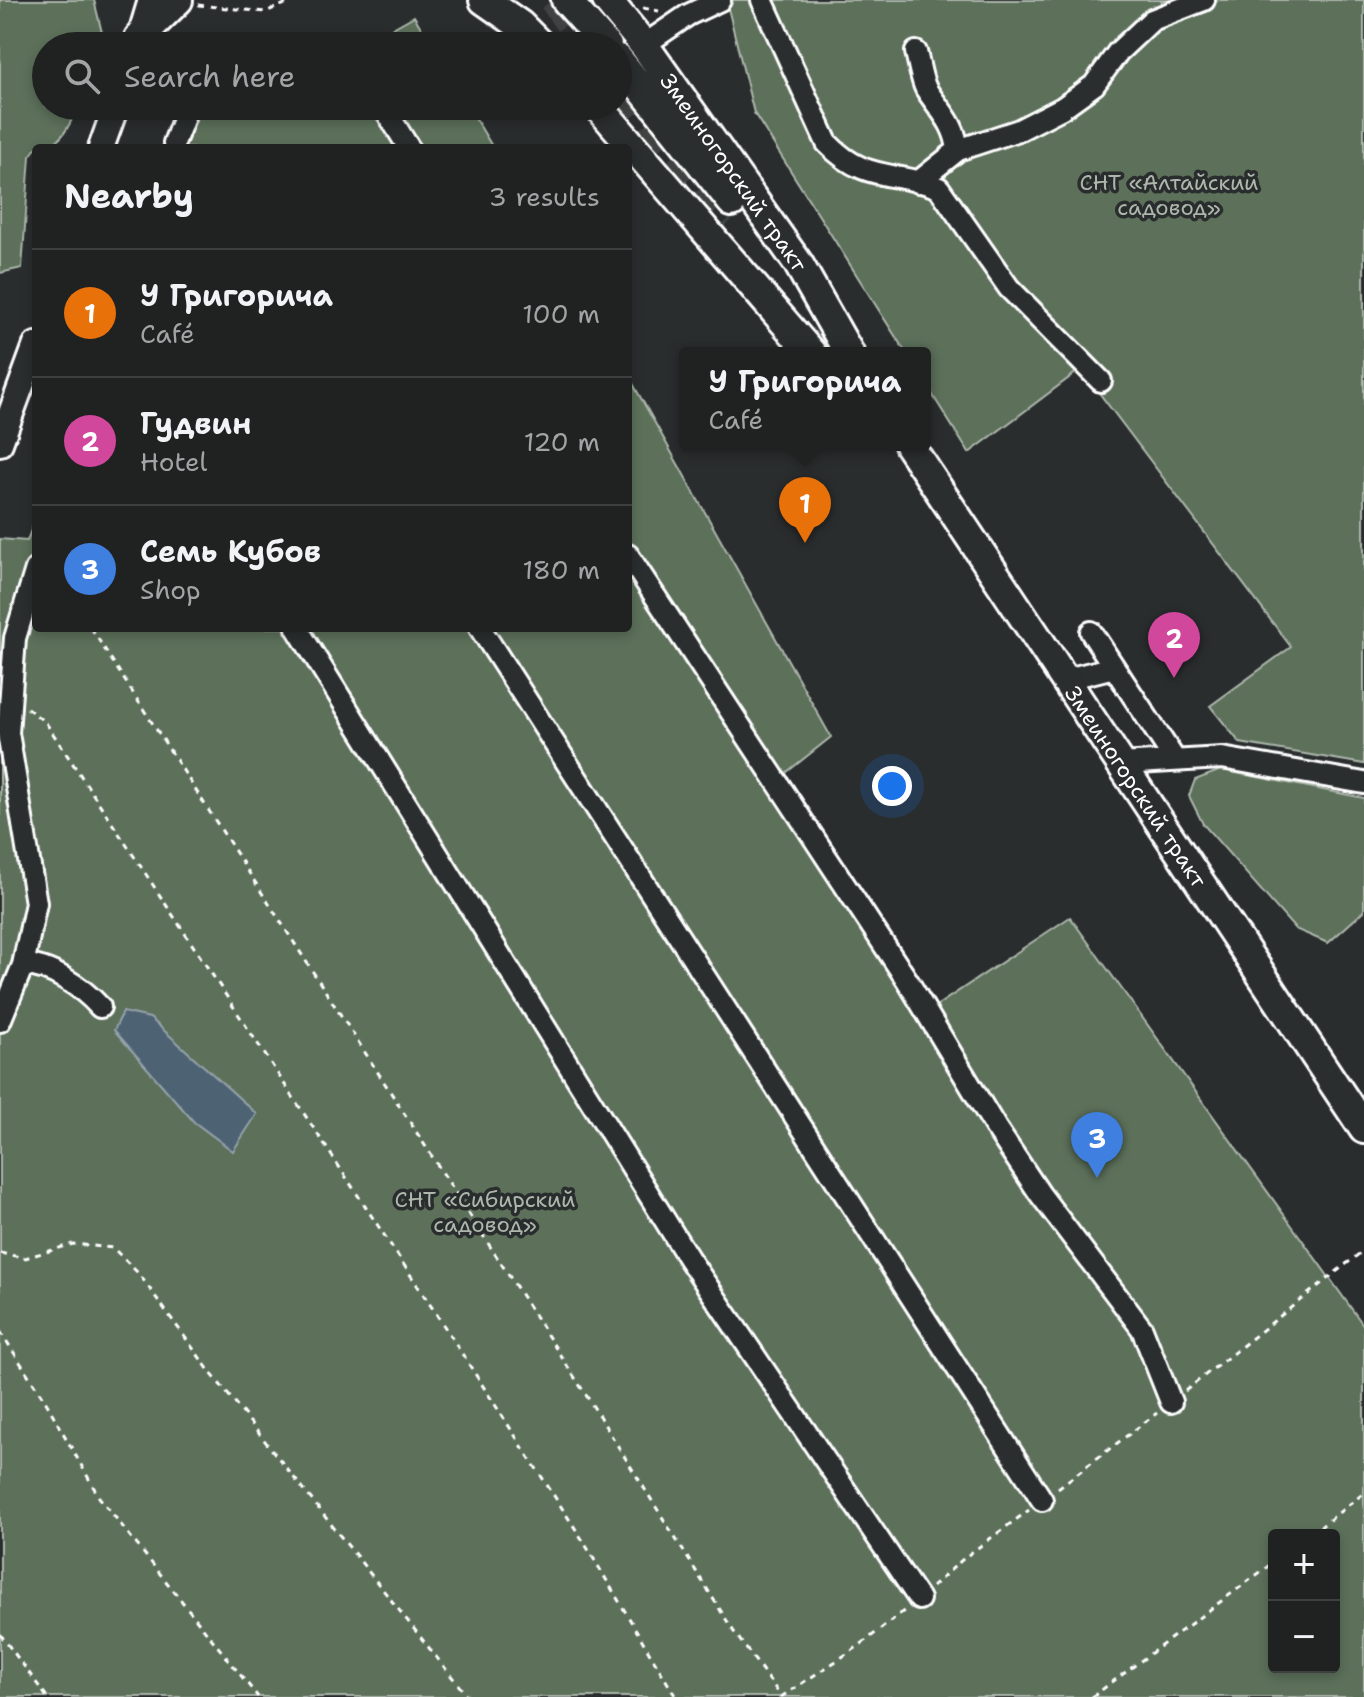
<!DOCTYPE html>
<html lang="en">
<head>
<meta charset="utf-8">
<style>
  body { margin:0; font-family:"Shantell Sans",sans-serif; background:#2d2f2f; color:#f1f3f6 }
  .controls { position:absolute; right:24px; bottom:24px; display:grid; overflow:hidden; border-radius:8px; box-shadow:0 4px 12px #0003 }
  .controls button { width:72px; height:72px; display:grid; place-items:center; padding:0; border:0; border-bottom:2px solid #3d3f40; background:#202222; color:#f1f3f6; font:40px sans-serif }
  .you { position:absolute; left:892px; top:786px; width:28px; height:28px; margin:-20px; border:6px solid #fff; border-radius:50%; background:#1a73e8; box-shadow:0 0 0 12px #1a73e833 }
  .badge { display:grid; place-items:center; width:52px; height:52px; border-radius:50%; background:#b45309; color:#fff; font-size:26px; font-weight:700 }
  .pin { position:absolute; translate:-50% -66px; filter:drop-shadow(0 2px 4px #0008) }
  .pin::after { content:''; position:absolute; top:42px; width:28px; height:24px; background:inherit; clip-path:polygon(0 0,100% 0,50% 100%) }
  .popup { position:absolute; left:679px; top:347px; width:252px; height:104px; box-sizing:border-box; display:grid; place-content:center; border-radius:8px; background:#202222; filter:drop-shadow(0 2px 6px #0005); font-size:26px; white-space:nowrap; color:#a2a4a5 }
  .popup b { font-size:30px; color:#f1f3f6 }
  .popup::after { content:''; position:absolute; left:50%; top:100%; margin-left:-16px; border:16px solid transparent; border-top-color:#202222 }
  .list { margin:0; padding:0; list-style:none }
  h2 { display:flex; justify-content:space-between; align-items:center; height:104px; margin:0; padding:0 32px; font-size:34px }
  h2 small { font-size:26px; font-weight:400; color:#a2a4a5 }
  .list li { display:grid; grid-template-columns:52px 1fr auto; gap:24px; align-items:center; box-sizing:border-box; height:128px; padding:0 32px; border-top:2px solid #3d3f40 }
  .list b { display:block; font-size:30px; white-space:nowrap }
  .list p { margin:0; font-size:26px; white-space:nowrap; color:#a2a4a5 }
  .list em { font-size:26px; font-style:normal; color:#a2a4a5 }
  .icon { flex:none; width:44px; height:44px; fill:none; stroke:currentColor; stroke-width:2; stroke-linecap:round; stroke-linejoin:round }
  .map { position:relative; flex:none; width:1364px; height:1697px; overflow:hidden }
  .search { position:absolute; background:#202222; box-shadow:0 4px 12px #0003; left:32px; top:32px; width:600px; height:88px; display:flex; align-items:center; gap:20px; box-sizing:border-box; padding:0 28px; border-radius:44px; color:#a2a4a5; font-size:30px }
  .panel { position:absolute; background:#202222; box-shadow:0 4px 12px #0003; left:32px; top:144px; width:600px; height:488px; border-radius:8px }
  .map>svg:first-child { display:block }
</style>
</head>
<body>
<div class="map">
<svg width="1364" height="1697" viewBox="0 0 1364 1697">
  <rect width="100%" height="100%" fill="#2a2d2e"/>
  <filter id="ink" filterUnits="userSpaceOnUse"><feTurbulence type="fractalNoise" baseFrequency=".0125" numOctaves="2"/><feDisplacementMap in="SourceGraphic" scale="16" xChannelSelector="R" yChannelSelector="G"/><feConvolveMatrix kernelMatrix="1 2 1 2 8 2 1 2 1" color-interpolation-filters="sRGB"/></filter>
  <g filter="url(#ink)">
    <path fill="#5b6f5a" stroke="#adb7ac" stroke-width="2" fill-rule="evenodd" d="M0 0H94L104 41 102 46H46V106H78C70 125 61 148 36 148L30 156 22 268 0 273Z
      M726 0H1364V764L1240 743 1210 706 1291 647 1081 369 969 453 925 383V353H906L754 113Z
      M414 16 432 46H361Z
      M215 106H468L493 148H171L192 114Z
      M628 375 831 737 782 776 933 1008 1070 917 1364 1326V1697H0V539L27 541 36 516V628H628ZM1274 1535H1334V1667H1274Z
      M1221 770 1364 798V911L1328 943 1295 929 1203 824 1189 796 1195 780Z"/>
    <path fill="#4e6473" stroke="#95a2ab" stroke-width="2" d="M123 1012 150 1018 257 1114 233 1151 194 1122 114 1030Z"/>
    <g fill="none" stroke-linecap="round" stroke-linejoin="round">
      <path stroke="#3f4243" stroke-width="28" stroke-dasharray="28 14" stroke-linecap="butt" d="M553 0 584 46
        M618 93 725 226"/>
      <g stroke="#fff" stroke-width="26">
        <path id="minor" d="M762 0 827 143C866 184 896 170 939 188L1009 288 1101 381
          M644 45 688 15 720 0
          M916 52C919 63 921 79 926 89 940 111 955 123 958 150
          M383 106 409 148
          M174 143 184 117
          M918 182 958 150 1019 130 1062 108 1094 85 1118 52 1152 20 1204 0
          M628 555 907 980 996 1128 1040 1194 1142 1329 1171 1402
          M297 628 689 1259 919 1599
          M480 628 1042 1500
          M1091 632 1175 760
          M1063 680 1114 667
          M1120 764 1222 758 1364 783
          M23 965C50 965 83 988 100 1007
          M0 1021 23 965 36 903 8 733 15 638 36 569"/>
      </g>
      <g stroke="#fff" stroke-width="30">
        <path id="major" d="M139 40 151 0
          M101 148 116 106
          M0 443 36 345"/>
      </g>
      <g stroke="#fff" stroke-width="34">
        <g id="highway">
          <path d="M484 0 520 25 541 46"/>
          <path d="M566 0 607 46"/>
          <path id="s1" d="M607 0 644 45 798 263 849 353"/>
          <path d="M139 38 178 0"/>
          <path d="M618 59 732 202"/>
          <path d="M598 106 811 353"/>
          <path id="s2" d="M909 445 1364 1129"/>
        </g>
      </g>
      <path stroke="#fff" stroke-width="3" stroke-dasharray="6 6" stroke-linecap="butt" d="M198 5 265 12 295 0
        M643 8 659 11
        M91 628 586 1395 734 1632 781 1696
        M27 708 46 723 435 1312 582 1539 676 1697
        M0 1253 25 1258 73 1244 113 1248 139 1274 211 1373 468 1697
        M0 1331 47 1404 99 1497 258 1697
        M1185 1391 1364 1250
        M1058 1488 1157 1413
        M1310 1535 1364 1493
        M932 1587 964 1558 1029 1510
        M0 1634 47 1697
        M781 1697 859 1646 905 1610
        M1092 1697 1274 1562"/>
      <use href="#minor" stroke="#2a2d2e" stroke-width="20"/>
      <use href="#major" stroke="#2a2d2e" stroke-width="24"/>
      <use href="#highway" stroke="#2a2d2e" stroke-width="28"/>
    </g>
  </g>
  <g text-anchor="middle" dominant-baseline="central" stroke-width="7" stroke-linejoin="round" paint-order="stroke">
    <g font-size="22" fill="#fff" stroke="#2a2d2e">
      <text stroke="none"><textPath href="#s1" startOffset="214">Змеиногорский тракт</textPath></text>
      <text stroke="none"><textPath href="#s2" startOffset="410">Змеиногорский тракт</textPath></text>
    </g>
    <g font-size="22" fill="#adb7ac" stroke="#2a2d2e">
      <text x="1169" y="182">СНТ «Алтайский<tspan x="1169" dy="25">садовод»</tspan></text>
      <text x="485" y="1199">СНТ «Сибирский<tspan x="485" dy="25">садовод»</tspan></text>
    </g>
  </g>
</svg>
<div class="controls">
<button>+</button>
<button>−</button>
</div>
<div class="you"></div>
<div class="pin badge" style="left:805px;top:543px;background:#e8710a">1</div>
<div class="popup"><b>У Григорича</b>Café</div>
<div class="pin badge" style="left:1174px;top:678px;background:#d1479c">2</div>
<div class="pin badge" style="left:1097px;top:1178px;background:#3f7fe0">3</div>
<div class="search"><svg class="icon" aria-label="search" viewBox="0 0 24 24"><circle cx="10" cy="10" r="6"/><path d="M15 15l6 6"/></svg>Search here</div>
<section class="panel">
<h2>Nearby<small>3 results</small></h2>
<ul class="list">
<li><span class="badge" style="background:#e8710a">1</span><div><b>У Григорича</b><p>Café</p></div><em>100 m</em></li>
<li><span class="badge" style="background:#d1479c">2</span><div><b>Гудвин</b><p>Hotel</p></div><em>120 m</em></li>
<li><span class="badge" style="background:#3f7fe0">3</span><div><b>Семь Кубов</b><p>Shop</p></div><em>180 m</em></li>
</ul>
</section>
</div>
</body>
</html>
